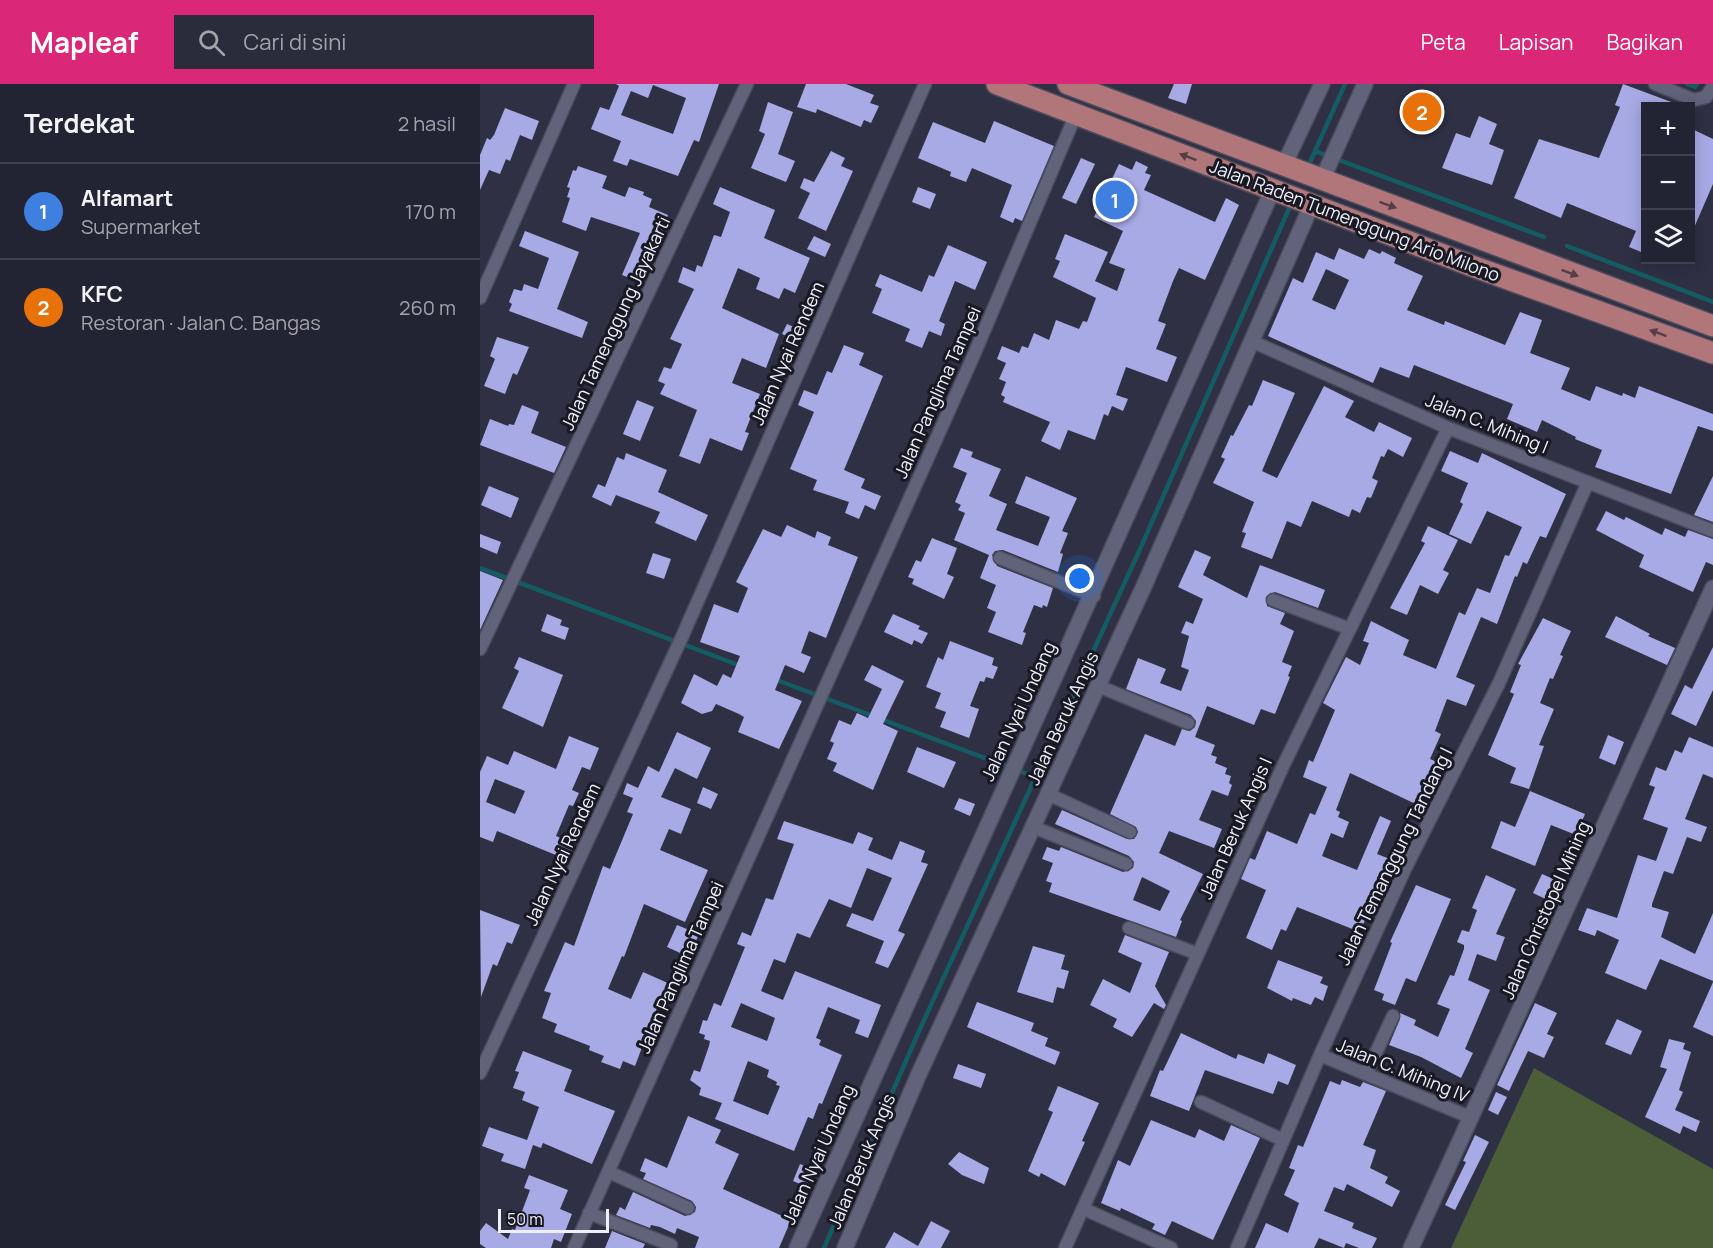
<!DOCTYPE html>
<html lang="id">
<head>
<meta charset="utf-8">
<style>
  body { margin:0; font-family:Manrope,sans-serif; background:#2b2c3b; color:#f1f3f6 }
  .controls { position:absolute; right:18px; top:18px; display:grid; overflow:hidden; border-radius:0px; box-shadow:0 3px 15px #0003 }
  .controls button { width:54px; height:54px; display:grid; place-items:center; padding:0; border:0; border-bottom:2px solid #40414e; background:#232433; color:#f1f3f6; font:30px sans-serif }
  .scale { position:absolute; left:18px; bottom:15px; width:111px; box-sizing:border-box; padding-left:6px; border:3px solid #eeeffd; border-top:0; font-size:16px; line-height:21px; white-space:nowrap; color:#eeeffd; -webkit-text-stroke:4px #181922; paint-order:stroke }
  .you { position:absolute; left:600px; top:495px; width:21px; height:21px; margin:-15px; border:4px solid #fff; border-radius:50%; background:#1a73e8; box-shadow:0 0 0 9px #1a73e833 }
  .badge { display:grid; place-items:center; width:39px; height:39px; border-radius:50%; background:#db2777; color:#fff; font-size:20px; font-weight:700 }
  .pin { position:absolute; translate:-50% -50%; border:3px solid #fff; box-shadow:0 2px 6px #0006 }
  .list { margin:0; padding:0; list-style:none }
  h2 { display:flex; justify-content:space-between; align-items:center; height:78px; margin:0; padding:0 24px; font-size:26px }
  h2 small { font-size:20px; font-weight:400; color:#a3a4ac }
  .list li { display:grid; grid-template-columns:39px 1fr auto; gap:18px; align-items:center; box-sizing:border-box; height:96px; padding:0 24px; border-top:2px solid #40414e }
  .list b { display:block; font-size:22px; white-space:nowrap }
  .list p { margin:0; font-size:20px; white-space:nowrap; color:#a3a4ac }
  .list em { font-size:20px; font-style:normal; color:#a3a4ac }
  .icon { flex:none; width:33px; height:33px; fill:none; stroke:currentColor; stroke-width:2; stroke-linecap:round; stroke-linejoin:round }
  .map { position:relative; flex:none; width:1233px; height:1164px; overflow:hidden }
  header { display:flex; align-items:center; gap:36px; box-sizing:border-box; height:84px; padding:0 30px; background:#db2777; color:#fff }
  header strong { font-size:28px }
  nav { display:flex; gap:33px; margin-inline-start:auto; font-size:21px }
  .search { width:420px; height:54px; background:#2b2c3b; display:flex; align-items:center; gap:15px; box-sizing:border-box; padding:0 21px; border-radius:0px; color:#a3a4ac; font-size:22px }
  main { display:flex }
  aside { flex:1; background:#232433 }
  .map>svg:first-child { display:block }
</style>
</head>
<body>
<header>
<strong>Mapleaf</strong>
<div class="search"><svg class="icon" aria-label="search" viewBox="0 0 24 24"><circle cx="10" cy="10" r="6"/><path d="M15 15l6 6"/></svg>Cari di sini</div>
<nav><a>Peta</a><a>Lapisan</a><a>Bagikan</a></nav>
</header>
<main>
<aside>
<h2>Terdekat<small>2 hasil</small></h2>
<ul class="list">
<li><span class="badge" style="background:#3f7fe0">1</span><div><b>Alfamart</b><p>Supermarket</p></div><em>170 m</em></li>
<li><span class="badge" style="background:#e8710a">2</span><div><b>KFC</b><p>Restoran · Jalan C. Bangas</p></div><em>260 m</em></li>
</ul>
</aside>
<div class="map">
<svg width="1233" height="1164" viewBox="0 0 1233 1164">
  <rect width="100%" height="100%" fill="#2f3044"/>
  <path fill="#4b5e37" d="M1054 984 1233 1085V1164H971Z"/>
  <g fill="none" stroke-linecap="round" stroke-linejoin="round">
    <path stroke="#145c63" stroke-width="4.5" d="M1207 0 1215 3 1217 0
      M835 67 1064 153
      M827 85 865 0
      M1087 162 1233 218
      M0 484 261 582
      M294 595 393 632
      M401 635 555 693
      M344 1164 440 945 661 463 811 120"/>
  </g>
  <path fill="#a7aae5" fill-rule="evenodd" d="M136 0H239L219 58 214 56 198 92 150 75 147 82 133 77 141 57 111 45 120 23 129 26 139 2ZM173 1 206 14 193 50 141 31 151 7 168 14Z
    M326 0H366L394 11 390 19 399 22 391 39 384 36 381 43 337 25 336 29 317 23Z
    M694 0H712L706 20 688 14Z
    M1143 0 1202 22H1166V170L1149 163 1156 147 1087 119 1081 134 1034 114 1059 55 1119 74 1140 23 1135 21Z
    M931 8 964 21 953 47 920 34Z
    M288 18 313 28 298 70 315 77 306 98 271 84 285 50 279 47Z
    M25 24 59 37 52 56 40 51 30 77 26 75 20 90 9 86 0 106V71L7 54 10 56 14 51Z
    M999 32 1017 40 1009 60 1024 66 1012 101 962 84 976 49 990 54Z
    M514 37 574 62 542 137 535 134 533 139 520 133 532 101 492 84 486 98 470 92 471 88 438 74 453 38 505 59Z
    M1210 44 1233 55V100L1210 153Z
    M351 67 365 74 361 82 373 87 346 147 318 134 330 109 320 104 324 94 334 98Z
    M601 74 615 80 596 120 582 114Z
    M656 77 668 83 665 89 671 91 664 106 735 138 746 114 759 121 725 196 699 184 693 197 678 237 686 240 676 265 697 273 687 298 646 283 636 311 648 315 643 327 632 322 628 332 624 330 615 356 588 346 580 366 561 357 570 338 523 318 525 313 521 311 526 298 519 295 526 279 517 275 522 262 539 269 542 262 548 264 554 249 569 256 576 236 599 245 603 237 607 238 616 214 573 193 580 177 575 175 585 150 628 168 615 197 637 207 645 185 629 179 643 147 614 133 639 80 652 86Z
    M98 82 127 92 122 104 145 113 149 103 164 108 163 111 172 115 169 123 188 131 173 175 170 174 160 198 142 191 160 149 111 133 106 147 82 138 90 114 87 113 90 104 87 103 93 86 96 87Z
    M240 103 295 126 284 154 330 174 315 209 304 204 299 215 276 205 280 194 258 184 242 224 299 250 286 284 262 274 252 299 280 310 265 348 269 349 262 367 230 354 220 380 199 372 217 326 180 310 185 300 178 297 184 283 191 285 202 260 190 255 214 205 198 198 203 183 215 188 217 181 222 183 234 151 241 153 250 128 233 120Z
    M438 103 456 110 450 125 432 118Z
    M45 147 99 168 77 225 108 238 102 254 29 227 32 220 29 218 34 205 42 207 44 200 58 205 69 174 39 162Z
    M334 152 351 160 345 173 327 165Z
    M468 161 507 178 495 206 475 197 459 237 465 240 461 252 449 247 442 264 425 257 430 245 392 229 402 205 395 202 400 190 442 208 449 191 454 193Z
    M859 164 884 175 889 165 900 170 902 167 916 174 914 179 943 192 927 226 964 241 965 237 1025 261 1040 228 1062 236 1050 269 1090 284 1081 305 1110 317 1116 302 1142 312 1143 309 1155 314 1159 302 1233 330V347L1218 342 1191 410 1115 383 1122 366 1095 355 1096 353 1062 336 1057 348 1027 335 1033 320 934 281 929 294 900 283 893 299 788 252 813 194 823 199 836 168 854 176ZM846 185 869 196 855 226 832 216Z
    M307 240 323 247 318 257 302 250Z
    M17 253 49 263 37 291 33 289 25 310 4 302 15 275 10 272Z
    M364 261 384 269 379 281 403 292 364 386 385 395 381 404 401 412 395 426 385 421 379 435 365 429 369 418 333 406 337 396 310 385 334 328 318 321 324 306 337 311 347 287 352 289Z
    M783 296 815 309 782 387 797 394 844 302 874 317 865 333 894 348 899 338 932 354 923 373 908 365 904 373 901 372 892 394 898 397 891 414 887 413 880 429 872 425 869 433 832 417 821 443 807 437 792 475 761 463 766 449 762 448 774 418 733 399 745 375 741 373 751 351 753 352 769 321 772 322Z
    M157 316 174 323 160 357 143 350Z
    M42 321 59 328 51 349 86 363 74 389 0 361 10 335 28 342 29 340 34 341Z
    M481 364 493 368 491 373 521 385 509 412 527 420 516 446 558 462 570 433 535 419 546 392 597 414 582 447 588 449 580 469 583 470 578 488 523 466 515 467 512 471 517 482 573 504 567 523 563 521 562 524 554 521 543 548 546 549 542 561 508 548 516 528 507 524 516 501 500 494 509 471 474 456 485 429 478 426 481 421 475 418 487 389 473 383Z
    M970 367 998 379 1002 369 1086 410 1066 454 1060 452 1047 480 1043 478 1037 493 1035 492 1017 540 1001 533 976 593 995 601 986 622 967 615 955 647 961 650 950 675 962 680 942 723 870 689 856 726 860 728 858 733 869 738 863 754 851 749 842 772 877 786 900 732 911 737 897 770 910 775 880 848 817 823 806 847 801 845 792 866 766 854 786 806 761 795 770 774 775 776 787 747 817 760 830 729 835 731 847 703 823 693 829 676 833 678 855 626 843 619 866 573 880 581 889 559 883 557 891 537 929 556 923 571 956 585 979 528 985 531 997 504 1010 509 1025 471 1029 472 1042 443 1007 427 991 460 969 450 983 420 980 418 988 399 961 387Z
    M146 369 187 386 178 408 228 431 216 457 175 439 180 428 136 411 131 422 112 413 118 400 125 403 137 373 144 376Z
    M1233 392V438L1214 431Z
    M9 402 39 414 31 434 1 421Z
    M1126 427 1144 436 1146 433 1182 451 1185 444 1205 453 1208 446 1233 455V481L1226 478 1213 508 1159 483 1164 471 1116 446Z
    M307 441 335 454 337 447 351 453 348 461 378 473 346 554 329 547 321 569 331 573 324 589 305 581 295 606 322 617 299 665 258 648 264 633 259 630 236 620 232 627 222 630 201 619 214 590 237 602 243 590 251 594 260 572 220 558 234 520 258 529 268 504 256 498 283 445 301 453Z
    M948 442 978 456 963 486 969 489 958 510 940 501 927 531 910 524 945 459 941 457Z
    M0 450 21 458 17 470 0 463Z
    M452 454 477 464 467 490 474 493 464 515 432 500 434 495 428 493 436 476 441 478Z
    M715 466 731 473 723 491 767 514 780 481 845 506 838 524 795 508 786 513 787 522 805 529 800 540 814 547 802 578 812 582 808 592 810 593 795 630 781 625 774 641 727 622 715 653 735 661 731 671 737 673 735 679 747 684 745 690 751 692 749 699 752 701 748 712 732 706 719 736 742 745 734 764 689 747 679 769 723 790 700 836 702 837 696 853 569 808 572 799 566 797 573 779 562 775 567 763 579 767 581 763 643 788 653 784 654 778 649 772 575 740 582 726 647 755H654L658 748 656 743 630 730 665 650 695 662 702 645 710 647 715 643 716 637 711 631 646 605 658 574 686 585 680 599 701 607 709 586 701 583 709 552 701 549 706 537 713 540 723 515 698 503ZM662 793 690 807 680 827 653 816Z
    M173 469 191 475 184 495 166 489Z
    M0 487 23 496 0 546Z
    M67 530 82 536 80 541 89 544 85 556 61 547Z
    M413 530 440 542 438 545 448 549 442 560 434 556 432 561 404 548Z
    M1136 532 1170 550 1168 552 1195 564 1187 581 1125 553Z
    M1063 534 1091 547 1080 571 1083 572 1073 595 1070 594 1060 619 1074 625 1059 661 1064 662 1049 705 1030 699 1036 684 1008 671 1034 610 1030 608 1041 581 1038 580Z
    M470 557 514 574 512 581 518 583 513 595 506 593 504 598 500 597 490 622 499 625 489 654 460 643 466 628 455 624 461 609 446 603 458 573 463 576Z
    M1233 563V606L1216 642 1191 630 1205 601 1212 605Z
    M39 573 83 591 63 643 22 624 39 587 34 584Z
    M392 581 424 597 403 640 418 647 393 706 353 687 357 679 347 675 354 659 350 657 359 636 371 641 377 629 388 634 402 605 384 596Z
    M197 648 231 664 217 695 195 684 181 713 211 725 201 750 189 745 180 766 228 786 205 838 164 820 144 873 142 872 128 905 151 915 163 888 199 904 192 920 184 917 182 923 178 921 155 982 143 977 140 985 121 978 124 972 109 966 110 962 74 948 77 940 62 934 71 909 64 907 85 858 94 862 123 782 130 785 153 730 147 728 153 714 143 710 147 699 158 704 168 682 179 688Z
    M1128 651 1144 658 1135 681 1119 674Z
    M89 652 119 664 110 686 102 683 92 706 99 709 93 722 89 721 76 752 95 760 88 776 17 747 13 758 0 753V688L7 672 28 681 34 667 76 685ZM15 695 45 707 35 730 6 718Z
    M1209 653 1233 663V694L1223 690 1205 735 1227 743 1221 758 1207 753 1193 790 1184 787 1172 820V823L1189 828 1181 853 1215 870 1233 829V897L1180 875 1166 906 1125 889 1139 856 1117 846 1115 852 1098 846 1107 824 1137 834 1158 771 1176 777 1188 744 1163 735 1175 703 1169 701 1176 683 1186 687 1195 666 1202 669Z
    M437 663 476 678 464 704 427 688Z
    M223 703 238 710 231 725 217 719Z
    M1050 707 1105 730 1096 751 1071 741 1055 782 1011 764 1021 737 1035 743Z
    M479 714 495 720 490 732 474 725Z
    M304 737 373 760 378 748 393 754 388 766 412 776 420 757 445 767 441 778 448 780 418 847 425 850 408 884 395 879 404 857 366 842 372 829 393 837 412 794 387 784 371 824 349 815 330 854 317 849 305 879 294 875 281 907 303 916 315 887 401 921 388 954 375 949 380 936 348 923 336 954 341 956 339 961 362 971 342 1020 339 1019 333 1035 328 1033 314 1067 235 1035 242 1019 219 1011 221 1004 210 996 214 986 220 988 229 962 230 957 224 955 225 951 219 949 223 936 227 937 234 919 241 922 265 863 257 860 262 848 271 852 286 814 293 816 314 760 297 755ZM261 919 295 934 287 957 251 943ZM268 977 289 986 287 993 297 998 296 1001 300 1002 288 1031 253 1017Z
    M1062 790 1085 800 1076 820 1053 809Z
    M1006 791 1036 805 1016 850 1025 853 1016 877 997 870 988 896 1010 906 985 965 993 969 981 994 941 973 909 961 920 935V929L936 936 934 941 958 953 970 925 957 920 970 891 974 892 984 865V861L977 858 982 846 989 848 997 826 992 824Z
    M936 801 971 815 936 898 926 894 915 921 902 916 904 910 894 906 912 859 910 858Z
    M0 826 40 841 32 860 27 858 17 882 13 880 1 913Z
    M197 841 219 850 209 873 187 863Z
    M645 851 689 868 675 902 686 921 684 925 674 919 652 953 633 943 637 935 610 921 623 895 650 909 662 879 638 868Z
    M553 862 585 871 581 885 589 887 584 905 577 903 573 919 537 908Z
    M798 876 843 893 840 899 848 902 843 917 835 913 831 921 813 914 812 917 787 904Z
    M1233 898V952L1213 943Z
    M497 918 554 939 551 947 568 954 565 962 580 968 575 981 487 943Z
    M1055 919 1077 929 1067 950 1074 953 1064 974 1048 967 1029 1007 1017 1001Z
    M1137 935 1162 947 1151 971 1125 960Z
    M701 949 756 975 758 970 784 980 788 969 816 981 808 1001 798 997 793 1010 725 986 709 1027 670 1012 680 986 683 987Z
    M1189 955 1205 959 1203 965 1211 968 1199 1006 1203 1008 1195 1026 1220 1037 1216 1048 1203 1042 1200 1050 1165 1033 1187 985 1180 983Z
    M43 967 92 986 84 1007 135 1027 112 1080 63 1059 61 1064 53 1061 45 1085 21 1077 24 1070 2 1062 9 1043 47 1056 59 1023 42 1016 45 1008 33 1004 39 988 35 987Z
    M478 980 506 990 501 1004 473 994Z
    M862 996 880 1003 883 998 906 1007 883 1061 896 1066 890 1084 908 1093 905 1099 920 1107 912 1123 867 1100 864 1107 854 1103 844 1127 874 1139 872 1144 897 1154 892 1164H879L866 1159 864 1164 839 1154 834 1164H775L786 1139 808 1149 819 1119 804 1111 815 1086 809 1084 818 1061 823 1063 850 997 860 1001Z
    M578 1002 619 1019 602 1057 605 1058 585 1102 561 1089 559 1093 548 1087 573 1028 568 1026Z
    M1016 1008 1027 1013 1018 1031 1008 1026Z
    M208 1032 241 1046 235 1059 259 1070 243 1105 311 1136 299 1164H215L219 1153 197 1144 195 1150 180 1143 171 1141 170 1144 136 1131 140 1123 145 1126 153 1108 205 1132 215 1128 216 1123 212 1117 163 1095 166 1089 160 1087 165 1074 187 1084Z
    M671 1036 715 1054 719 1045 744 1057 751 1041 780 1054 733 1156 692 1137 685 1151 672 1145 675 1140 641 1124 640 1127 621 1119 638 1076 650 1082Z
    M995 1051 1009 1058 975 1126 965 1121 986 1078 983 1077Z
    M479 1068 509 1084 504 1100 482 1091 468 1080Z
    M320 1080 335 1086 327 1103 313 1097Z
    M49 1091 88 1106 80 1125 92 1130 81 1158 74 1155 71 1164H6L0 1160V1147L6 1139 28 1155 32 1145 35 1146 50 1106 44 1104Z
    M451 1137 470 1147 461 1164H405L414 1148 438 1162Z
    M132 1147 165 1160 163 1164H125Z"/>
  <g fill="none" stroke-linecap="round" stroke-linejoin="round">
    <g stroke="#4b4b5d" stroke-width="15">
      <path id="minor" d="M1175 0 1214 16 1226 13 1233 2
        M0 214 94 0
        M771 257 968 344 1233 447
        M520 474 614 512
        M793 516 870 545
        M0 565 267 0
        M618 602 708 639
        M568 710 650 748
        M553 743 646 780
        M649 844 718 870
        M840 971 992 1034
        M0 989 202 553 445 0
        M886 990 913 932
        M721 1018 803 1056
        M129 1088 208 1124
        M604 1125 691 1164
        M109 1129 191 1161
        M94 1164 493 273 596 30
        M585 1164 804 680 968 344
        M757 1164 840 971 926 783 1019 599 1108 398"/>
    </g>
    <g stroke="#4b4b5d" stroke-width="18">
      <path id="tertiary" d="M804 81 842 0
        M842 96 885 0
        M317 1164C475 811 637 459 793 105
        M365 1164 438 992 664 502 832 120
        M931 1164 1233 504"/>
    </g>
    <g stroke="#4b4b5d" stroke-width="24">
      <path id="trunk" d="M517 0 992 182 1233 269
        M588 0 1233 242"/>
    </g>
    <use href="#minor" stroke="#61637a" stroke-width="12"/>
    <use href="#tertiary" stroke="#61637a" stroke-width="15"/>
    <use href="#trunk" stroke="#b07679" stroke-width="21"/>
  </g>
  <defs><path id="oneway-solid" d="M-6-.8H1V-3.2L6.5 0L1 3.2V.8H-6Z" transform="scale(1.5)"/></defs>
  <g fill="#553e45">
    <use href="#oneway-solid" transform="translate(708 73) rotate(-159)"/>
    <use href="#oneway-solid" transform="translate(908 121) rotate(20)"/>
    <use href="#oneway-solid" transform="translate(1090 189) rotate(21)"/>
    <use href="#oneway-solid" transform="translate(1178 249) rotate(-160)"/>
  </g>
  <g text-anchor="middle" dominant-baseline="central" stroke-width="6" stroke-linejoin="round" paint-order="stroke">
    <g font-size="18" fill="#eeeffd" stroke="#181922">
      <text transform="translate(875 136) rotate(21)">Jalan Raden Tumenggung Ario Milono</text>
      <text transform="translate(135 239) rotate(-65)">Jalan Tamenggung Jayakarti</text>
      <text transform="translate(307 269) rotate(-66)">Jalan Nyai Rendem</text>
      <text transform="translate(457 308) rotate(-66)">Jalan Panglima Tampei</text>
      <text transform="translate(1007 339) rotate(22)">Jalan C. Mihing I</text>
      <text transform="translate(538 627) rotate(-65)">Jalan Nyai Undang</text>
      <text transform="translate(582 634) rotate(-65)">Jalan Beruk Angis</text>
      <text transform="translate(755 744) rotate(-66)">Jalan Beruk Angis I</text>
      <text transform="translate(82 770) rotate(-65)">Jalan Nyai Rendem</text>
      <text transform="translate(914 772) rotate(-64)">Jalan Temanggung Tandang I</text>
      <text transform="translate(1065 826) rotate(-66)">Jalan Christopel Mihing</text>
      <text transform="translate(200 883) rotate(-66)">Jalan Panglima Tampei</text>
      <text transform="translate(923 986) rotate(22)">Jalan C. Mihing IV</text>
      <text transform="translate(338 1070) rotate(-66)">Jalan Nyai Undang</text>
      <text transform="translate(381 1077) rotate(-67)">Jalan Beruk Angis</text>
    </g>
  </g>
</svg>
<div class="controls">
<button>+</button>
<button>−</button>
<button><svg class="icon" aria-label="layers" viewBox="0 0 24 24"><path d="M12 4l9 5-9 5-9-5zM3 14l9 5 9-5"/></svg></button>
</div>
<div class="scale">50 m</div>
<div class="you"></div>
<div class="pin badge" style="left:635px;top:116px;background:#3f7fe0">1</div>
<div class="pin badge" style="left:942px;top:28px;background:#e8710a">2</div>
</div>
</main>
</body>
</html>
